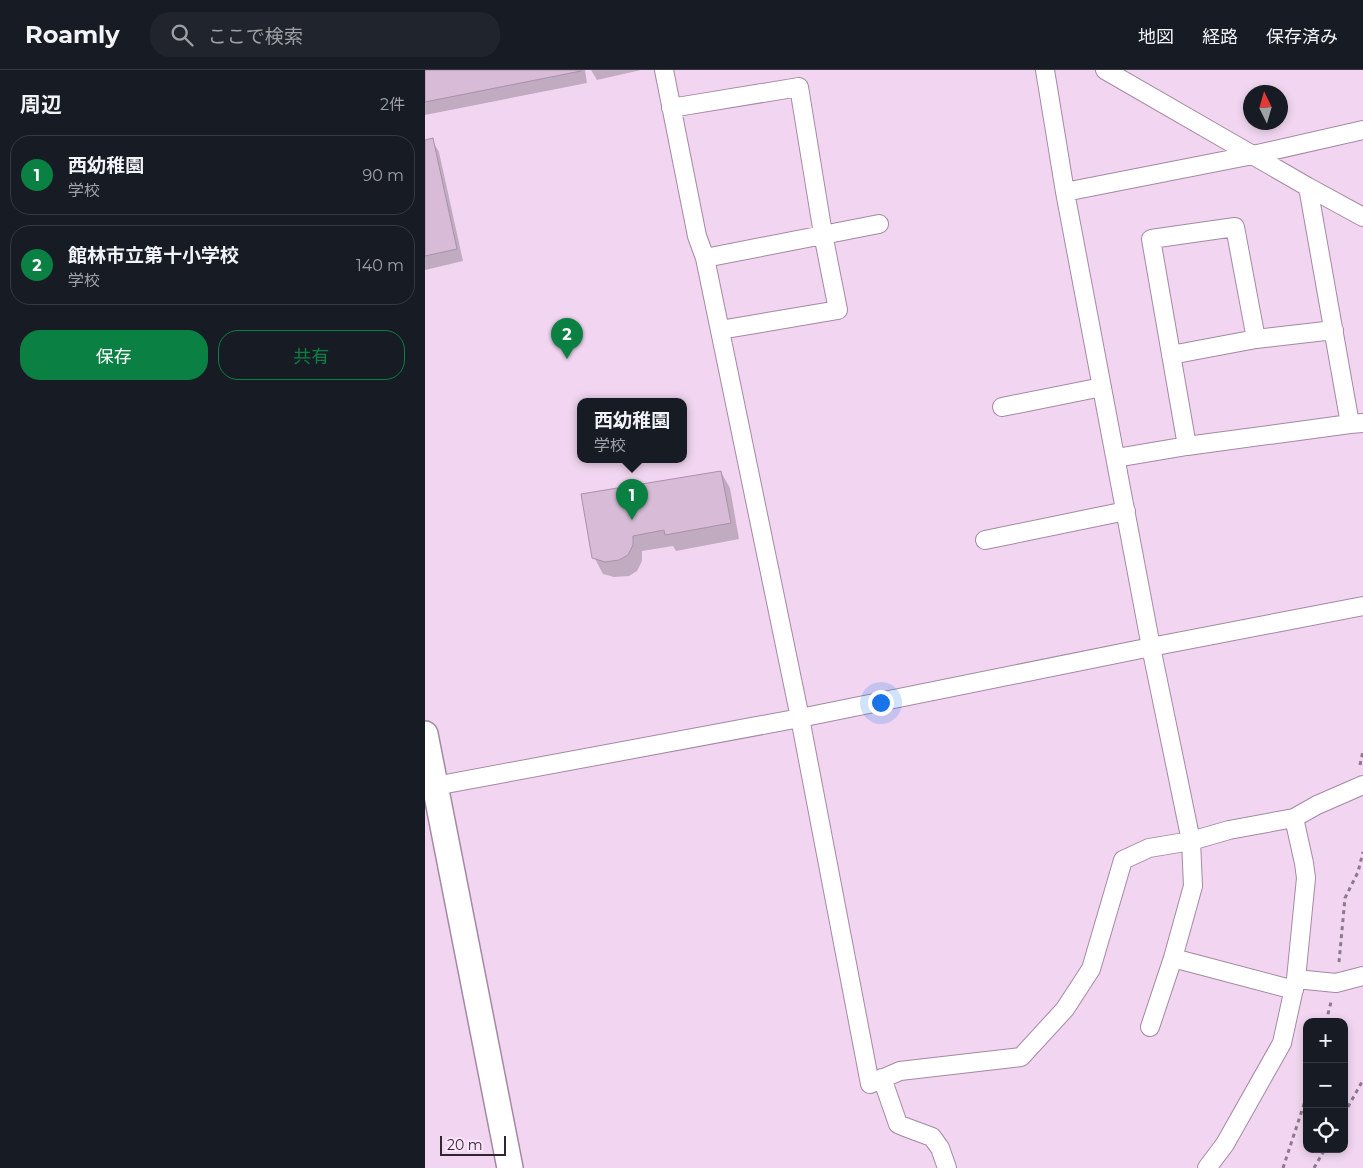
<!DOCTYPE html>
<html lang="ja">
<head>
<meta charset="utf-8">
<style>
  body { margin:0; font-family:Montserrat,"Noto Sans JP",sans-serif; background:#20242c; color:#f1f3f6 }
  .controls { position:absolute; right:15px; bottom:15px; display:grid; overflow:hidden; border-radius:10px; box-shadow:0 2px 8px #0003 }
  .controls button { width:45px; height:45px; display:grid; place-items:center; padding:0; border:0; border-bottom:1px solid #363941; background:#171b24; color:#f1f3f6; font:25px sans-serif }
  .compass { position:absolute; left:818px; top:15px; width:45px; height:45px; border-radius:50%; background:#171b24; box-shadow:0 2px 8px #0003; rotate:355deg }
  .scale { position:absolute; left:15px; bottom:12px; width:66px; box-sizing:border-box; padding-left:5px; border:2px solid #302630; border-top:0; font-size:14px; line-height:18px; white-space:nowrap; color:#302630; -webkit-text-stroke:4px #fce5fb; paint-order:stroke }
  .you { position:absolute; left:455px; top:632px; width:18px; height:18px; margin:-12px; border:4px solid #fff; border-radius:50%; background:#1a73e8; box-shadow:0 0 0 8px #1a73e833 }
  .badge { display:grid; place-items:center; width:32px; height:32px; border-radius:50%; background:#0b8043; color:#fff; font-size:16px; font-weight:700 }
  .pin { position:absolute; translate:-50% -41px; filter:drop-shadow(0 1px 2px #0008) }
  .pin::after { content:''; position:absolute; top:26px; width:18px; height:15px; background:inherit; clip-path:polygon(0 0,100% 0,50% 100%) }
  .popup { position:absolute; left:152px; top:328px; width:110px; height:65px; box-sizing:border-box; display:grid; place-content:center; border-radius:10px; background:#171b24; filter:drop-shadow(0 1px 4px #0005); font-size:16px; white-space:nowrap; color:#9ea1a6 }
  .popup b { font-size:19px; color:#f1f3f6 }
  .popup::after { content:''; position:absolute; left:50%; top:100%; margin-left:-10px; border:10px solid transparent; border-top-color:#171b24 }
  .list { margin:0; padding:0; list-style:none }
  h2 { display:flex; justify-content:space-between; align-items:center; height:65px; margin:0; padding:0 20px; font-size:21px }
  h2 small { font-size:16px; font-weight:400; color:#9ea1a6 }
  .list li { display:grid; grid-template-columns:32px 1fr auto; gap:15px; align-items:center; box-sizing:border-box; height:80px; margin:0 10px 10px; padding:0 10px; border:1px solid #363941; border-radius:20px }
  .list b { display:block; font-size:19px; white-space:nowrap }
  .list p { margin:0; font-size:16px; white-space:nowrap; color:#9ea1a6 }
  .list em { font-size:16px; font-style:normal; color:#9ea1a6 }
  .actions { display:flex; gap:10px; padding:15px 20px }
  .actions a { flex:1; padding:11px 0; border:1px solid #0b8043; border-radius:20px; text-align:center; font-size:18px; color:#0b8043 }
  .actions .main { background:#0b8043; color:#fff }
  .icon { flex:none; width:28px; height:28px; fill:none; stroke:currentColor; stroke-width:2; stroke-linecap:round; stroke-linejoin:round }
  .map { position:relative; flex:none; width:938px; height:1098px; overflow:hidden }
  header { display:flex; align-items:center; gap:30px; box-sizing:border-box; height:70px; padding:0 25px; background:#171b24; border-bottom:1px solid #363941 }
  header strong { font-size:24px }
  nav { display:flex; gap:28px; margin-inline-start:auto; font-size:18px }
  .search { width:350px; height:45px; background:#20242c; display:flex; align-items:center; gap:12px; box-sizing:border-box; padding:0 18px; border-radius:20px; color:#9ea1a6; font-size:19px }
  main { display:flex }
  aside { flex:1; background:#171b24 }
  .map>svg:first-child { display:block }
</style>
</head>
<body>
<header>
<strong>Roamly</strong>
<div class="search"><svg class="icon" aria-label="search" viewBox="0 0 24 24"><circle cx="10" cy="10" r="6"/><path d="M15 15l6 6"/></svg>ここで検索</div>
<nav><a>地図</a><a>経路</a><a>保存済み</a></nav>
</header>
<main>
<aside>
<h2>周辺<small>2件</small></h2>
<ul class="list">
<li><span class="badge">1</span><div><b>西幼稚園</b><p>学校</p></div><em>90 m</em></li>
<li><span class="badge">2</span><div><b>館林市立第十小学校</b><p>学校</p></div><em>140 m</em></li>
</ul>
<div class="actions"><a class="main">保存</a><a>共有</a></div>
</aside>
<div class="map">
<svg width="938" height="1098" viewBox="0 0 938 1098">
  <rect width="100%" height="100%" fill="#f2d6f1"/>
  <path fill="#0003" d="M0 0H160L162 13 0 45Z
    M166 0H216L172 10Z
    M7 70 14 82 38 191 0 200V71Z
    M296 402 305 418 314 469 251 481 248 476 217 481V491L212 501 204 506 189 507 178 504 169 487Z"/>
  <path fill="#d8bcd7" stroke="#aa90aa" d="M0 0H156V1L0 32Z
    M8 68 32 179 0 186V70Z
    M296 401 306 453 240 465 239 460 208 466V475L203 485 194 490 180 492 167 488 156 424Z"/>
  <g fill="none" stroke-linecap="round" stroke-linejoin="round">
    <g stroke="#a489a3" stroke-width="20">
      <path id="street" d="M239 0 272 166 280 188 375 648 445 1014 475 1001 596 987 640 939 666 899 698 790 724 778 766 771 804 760 869 748 892 735 938 715
        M620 0 640 122 726 577 766 771 768 816 748 888 725 957
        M680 0 883 117 938 147
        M246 38 374 17 398 164 413 240 295 260
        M883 117 925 354
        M640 122 828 85 938 60
        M280 188 454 154
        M746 285 831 269
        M577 337 677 317
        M762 376 726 169 810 157 831 269 909 260
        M691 388 762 376 925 354 938 353
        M560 470 701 441
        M10 716 375 648 726 577 938 536
        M748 888 869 920
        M871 909 911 913 938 906
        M457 1008 473 1054 480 1057 507 1067 515 1078 522 1098
        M782 1098 800 1074 857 973 871 909 881 808 879 793 869 748"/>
    </g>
    <g stroke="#a489a3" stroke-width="28">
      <path id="secondary" d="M0 664 85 1098"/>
    </g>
    <path stroke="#8c7a8c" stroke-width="3" stroke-dasharray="4 4" stroke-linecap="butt" d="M935 695 938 681
      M914 892 920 828 933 802 938 782
      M901 952 906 932
      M919 1044 938 1010
      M858 1098 882 1025
      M889 1098 900 1079"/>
    <use href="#street" stroke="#fff" stroke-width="18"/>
    <use href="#secondary" stroke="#fff" stroke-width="25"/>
  </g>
</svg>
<div class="controls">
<button>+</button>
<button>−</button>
<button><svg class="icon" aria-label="locate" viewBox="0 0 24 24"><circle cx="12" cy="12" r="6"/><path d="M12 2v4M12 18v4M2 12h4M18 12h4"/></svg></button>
</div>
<svg class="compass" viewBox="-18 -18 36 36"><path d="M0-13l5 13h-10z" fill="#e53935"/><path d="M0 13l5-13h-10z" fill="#9ea1a6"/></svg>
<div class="scale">20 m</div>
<div class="you"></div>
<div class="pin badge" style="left:207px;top:450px">1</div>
<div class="popup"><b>西幼稚園</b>学校</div>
<div class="pin badge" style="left:142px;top:289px">2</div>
</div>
</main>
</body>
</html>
